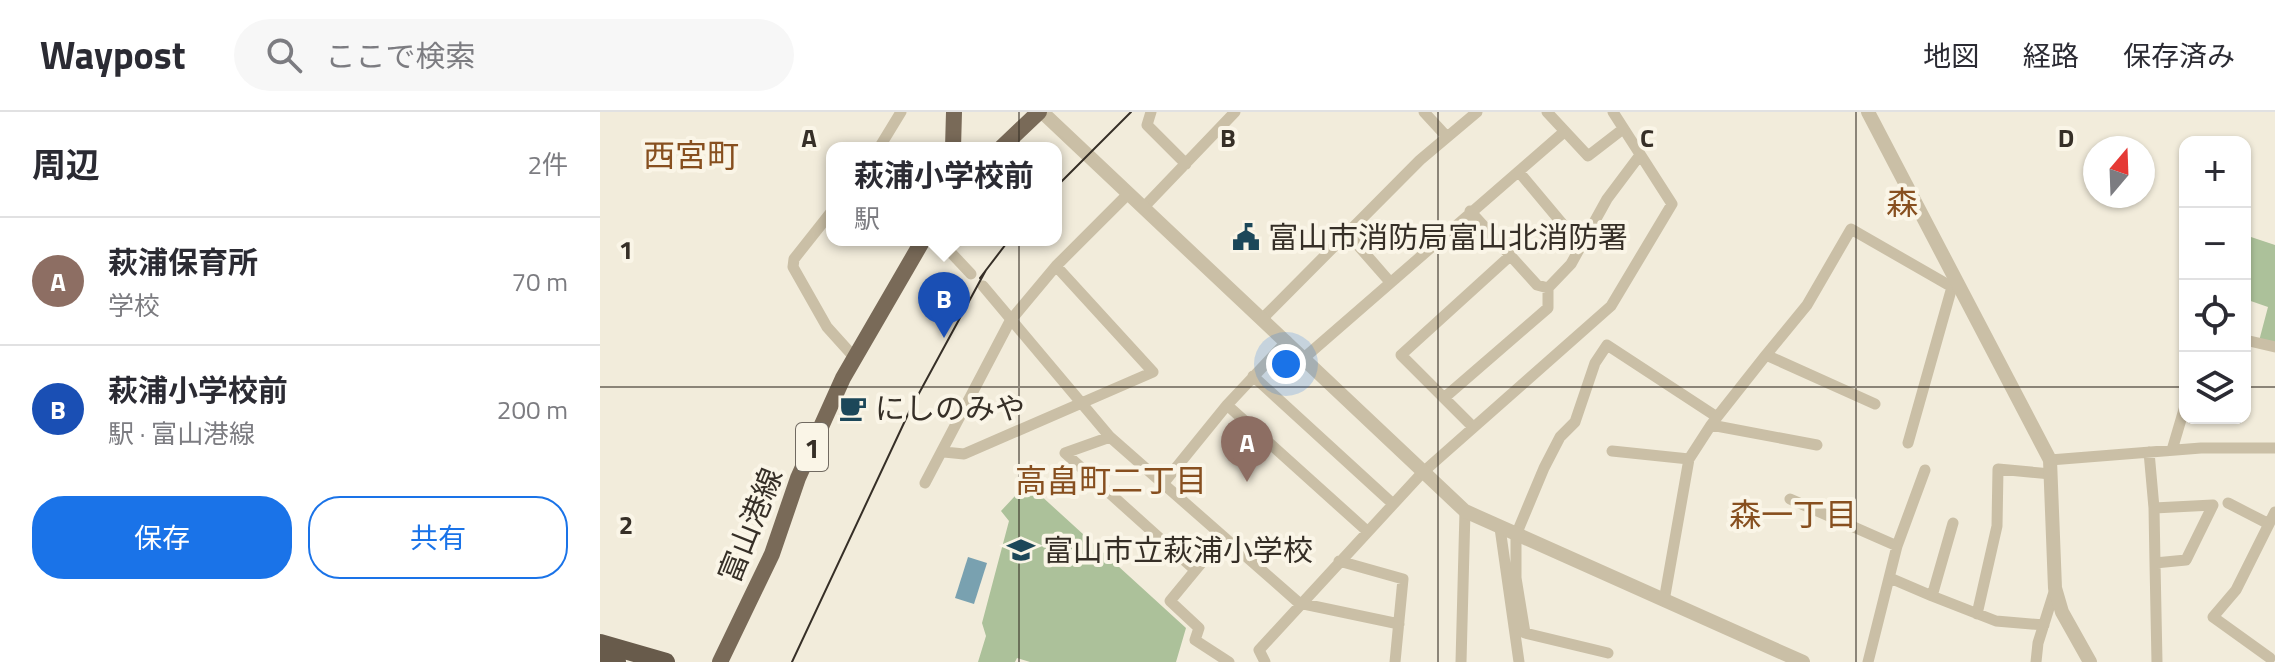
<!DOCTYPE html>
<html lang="ja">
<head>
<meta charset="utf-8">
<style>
  body { margin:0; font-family:"Titillium Web","Noto Sans JP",sans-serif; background:#f7f7f7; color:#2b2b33 }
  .controls { position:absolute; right:24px; top:24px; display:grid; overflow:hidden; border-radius:16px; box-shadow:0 2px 6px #0004 }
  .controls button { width:72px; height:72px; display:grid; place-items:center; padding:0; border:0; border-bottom:2px solid #e1e1e2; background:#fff; color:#2b2b33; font:40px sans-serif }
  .compass { position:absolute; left:1483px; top:24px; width:72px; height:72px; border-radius:50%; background:#fff; box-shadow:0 2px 6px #0004; rotate:19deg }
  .you { position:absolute; left:686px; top:252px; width:28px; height:28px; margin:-20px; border:6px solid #fff; border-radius:50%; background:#1a73e8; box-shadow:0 0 0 12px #1a73e833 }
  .badge { display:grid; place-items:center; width:52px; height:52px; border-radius:50%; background:#1a73e8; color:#fff; font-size:26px; font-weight:700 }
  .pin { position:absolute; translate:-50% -66px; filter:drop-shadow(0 2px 4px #0008) }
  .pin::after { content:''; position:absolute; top:42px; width:28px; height:24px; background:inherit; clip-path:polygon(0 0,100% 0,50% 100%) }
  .popup { position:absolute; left:226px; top:30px; width:236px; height:104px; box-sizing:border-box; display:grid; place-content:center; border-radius:16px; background:#fff; filter:drop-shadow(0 2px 6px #0005); font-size:26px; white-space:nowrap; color:#7c7c81 }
  .popup b { font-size:30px; color:#2b2b33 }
  .popup::after { content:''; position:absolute; left:50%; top:100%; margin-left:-16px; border:16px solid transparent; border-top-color:#fff }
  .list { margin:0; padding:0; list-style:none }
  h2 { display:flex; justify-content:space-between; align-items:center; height:104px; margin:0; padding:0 32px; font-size:34px }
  h2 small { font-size:26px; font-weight:400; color:#7c7c81 }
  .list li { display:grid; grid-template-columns:52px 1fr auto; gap:24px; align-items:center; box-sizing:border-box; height:128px; padding:0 32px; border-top:2px solid #e1e1e2 }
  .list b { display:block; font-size:30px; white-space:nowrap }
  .list p { margin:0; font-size:26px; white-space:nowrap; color:#7c7c81 }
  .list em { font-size:26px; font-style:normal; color:#7c7c81 }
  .actions { display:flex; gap:16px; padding:24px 32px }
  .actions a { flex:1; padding:18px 0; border:2px solid #1a73e8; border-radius:32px; text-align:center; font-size:28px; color:#1a73e8 }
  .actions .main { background:#1a73e8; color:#fff }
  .icon { flex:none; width:44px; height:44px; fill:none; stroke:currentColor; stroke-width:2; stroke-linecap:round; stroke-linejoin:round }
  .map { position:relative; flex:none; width:1675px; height:550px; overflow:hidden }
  header { display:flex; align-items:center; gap:48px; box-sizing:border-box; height:112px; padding:0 40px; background:#fff; border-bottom:2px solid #e1e1e2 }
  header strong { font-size:38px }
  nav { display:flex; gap:44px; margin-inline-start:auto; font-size:28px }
  .search { width:560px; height:72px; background:#f7f7f7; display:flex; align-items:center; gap:20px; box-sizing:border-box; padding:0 28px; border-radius:44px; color:#7c7c81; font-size:30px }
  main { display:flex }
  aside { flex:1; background:#fff }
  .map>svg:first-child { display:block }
</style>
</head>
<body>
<header>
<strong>Waypost</strong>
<div class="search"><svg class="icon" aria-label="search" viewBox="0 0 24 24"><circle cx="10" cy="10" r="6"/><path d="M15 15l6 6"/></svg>ここで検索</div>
<nav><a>地図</a><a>経路</a><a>保存済み</a></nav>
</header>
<main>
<aside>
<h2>周辺<small>2件</small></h2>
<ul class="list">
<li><span class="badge" style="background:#8d6e63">A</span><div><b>萩浦保育所</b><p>学校</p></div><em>70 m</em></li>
<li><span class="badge" style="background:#1a4fb4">B</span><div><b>萩浦小学校前</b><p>駅 · 富山港線</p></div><em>200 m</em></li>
</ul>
<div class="actions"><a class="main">保存</a><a>共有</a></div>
</aside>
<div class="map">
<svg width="1675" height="550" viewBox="0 0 1675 550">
  <rect width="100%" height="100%" fill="#f2ecdb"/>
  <path fill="#acc19a" d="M1645 123 1675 133V232L1659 229 1668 195 1645 187Z
    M427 371 586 516 576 550H430L417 546 415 550H378L386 524 382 511 409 409 401 399Z"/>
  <path fill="#79a1b0" d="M368 445 387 451 374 492 355 486Z"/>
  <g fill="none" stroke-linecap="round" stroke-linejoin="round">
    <path stroke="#cabfa6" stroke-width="11" d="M551 0 547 13 586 52
      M824 0 847 25
      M947 0 988 44 1023 17
      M279 36 301 0
      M919 60 981 134
      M543 96 635 0
      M232 99 194 147 193 155 227 215 254 245
      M870 99 937 173 948 176 971 152 1007 87 1040 43
      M748 122 790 170
      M339 128 371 162
      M383 174 510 325 699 491 799 512
      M663 206 820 48 877 0
      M1645 228 1675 235
      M1166 243 1207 193 1251 117 1352 175 1359 172
      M704 246 964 20
      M653 264 793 392
      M844 286 948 196V176
      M627 293 767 419
      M1117 305 1166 243 1275 292
      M873 315 801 243 910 144
      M510 325 465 341 595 458
      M1308 331 1352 175
      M1572 338 1585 294
      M1012 339 1089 347 1064 489
      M344 340 364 342 553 260 456 154
      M1549 340 1554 396 1613 393 1586 448 1555 451 1554 396
      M1089 347 1111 313 1217 333
      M1450 348 1601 336H1675
      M325 371 410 209 456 154 528 82
      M562 373 627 293 687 229
      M1190 387 1297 434 1325 358
      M1628 391 1669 412 1675 400
      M1353 411 1332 484 1396 509 1444 513
      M1669 412 1636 478 1613 505 1670 546
      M900 416 919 550
      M622 426 570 489 599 516 595 528 629 550
      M739 449 803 467 795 550
      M1555 451 1557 550
      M1290 466 1332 484
      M1377 502 1397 414 1398 357 1451 362
      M1008 541 925 521 916 466V423L944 356 960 325 975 310 995 251 1007 233 1117 305 1111 313
      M665 550 659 538 822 361 1011 194 1072 92 1013 0
      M861 550 865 399
      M1268 550 1297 434
      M1436 550 1438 531 1455 477"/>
    <path stroke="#cabfa6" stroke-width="14" d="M442 0 865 399 1203 550
      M1268 0 1450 348 1455 476 1462 500 1490 550"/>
    <path stroke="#796a58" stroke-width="16" d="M353 36 354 0
      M401 36 439 0
      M120 550 172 442 198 366 243 266 323 128"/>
    <path stroke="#685b4b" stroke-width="18" d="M0 531 66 550
      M0 545 17 550"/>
    <path stroke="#362f27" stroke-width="2" d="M456 75 531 0
      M380 166 409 128
      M192 550 311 296 386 158"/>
  </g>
  <path fill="none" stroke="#362f27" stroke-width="2" stroke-opacity="0.55" d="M419 0V550M838 0V550M1256 0V550M0 275H1585M1645 275H1675"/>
  <defs>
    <g id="civic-bare" transform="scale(2.16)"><path d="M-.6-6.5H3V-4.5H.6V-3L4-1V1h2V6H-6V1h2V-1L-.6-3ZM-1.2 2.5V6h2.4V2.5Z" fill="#1c4759" stroke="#faf5e7" stroke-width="2.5" paint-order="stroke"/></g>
    <g id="cafe-bare" transform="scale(2.16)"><path d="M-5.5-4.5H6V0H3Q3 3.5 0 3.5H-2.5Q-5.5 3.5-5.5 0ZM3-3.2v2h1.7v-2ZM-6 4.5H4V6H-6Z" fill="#1c4759" stroke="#faf5e7" stroke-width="2.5" paint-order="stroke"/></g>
    <g id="school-bare" transform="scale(2.16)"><path d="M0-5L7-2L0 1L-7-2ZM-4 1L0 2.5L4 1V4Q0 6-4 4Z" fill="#1c4759" stroke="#faf5e7" stroke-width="2.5" paint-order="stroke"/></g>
  </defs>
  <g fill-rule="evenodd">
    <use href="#civic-bare" x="646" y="125"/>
    <use href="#cafe-bare" x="253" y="296"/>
    <use href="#school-bare" x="421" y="438"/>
  </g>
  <g text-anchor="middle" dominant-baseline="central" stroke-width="8" stroke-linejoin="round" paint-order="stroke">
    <rect fill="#faf5e7" stroke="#716a61" stroke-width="2" x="196" y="311" width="32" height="48" rx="6"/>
    <g font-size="28" font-weight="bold" fill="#362f27">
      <text x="212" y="335">1</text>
    </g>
    <g font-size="30" fill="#362f27" stroke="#faf5e7" text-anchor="start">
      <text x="668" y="125">富山市消防局富山北消防署</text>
      <text x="275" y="296">にしのみや</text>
      <text x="443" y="438">富山市立萩浦小学校</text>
    </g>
    <g font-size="30" fill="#362f27" stroke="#faf5e7">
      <text transform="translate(150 413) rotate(-68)">富山港線</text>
    </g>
    <g font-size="32" fill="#874f1f" stroke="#faf5e7">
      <text x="91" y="43">西宮町</text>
      <text x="1302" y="90">森</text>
      <text x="511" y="368">高畠町二丁目</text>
      <text x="1193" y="402">森一丁目</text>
    </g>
  </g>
  <g font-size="26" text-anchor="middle" font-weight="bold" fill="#362f27" stroke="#faf5e7" stroke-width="8" stroke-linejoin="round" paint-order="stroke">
    <text x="209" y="35">A</text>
    <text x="628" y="35">B</text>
    <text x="1047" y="35">C</text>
    <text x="1466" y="35">D</text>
    <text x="26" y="147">1</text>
    <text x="26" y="422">2</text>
  </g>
</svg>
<div class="controls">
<button>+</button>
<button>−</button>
<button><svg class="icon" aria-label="locate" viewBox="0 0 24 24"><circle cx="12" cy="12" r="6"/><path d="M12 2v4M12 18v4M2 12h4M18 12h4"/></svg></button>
<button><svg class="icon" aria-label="layers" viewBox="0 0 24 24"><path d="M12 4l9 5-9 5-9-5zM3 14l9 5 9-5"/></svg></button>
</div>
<svg class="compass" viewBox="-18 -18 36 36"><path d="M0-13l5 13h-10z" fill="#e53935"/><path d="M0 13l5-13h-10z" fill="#7c7c81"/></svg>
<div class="you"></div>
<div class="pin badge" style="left:647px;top:370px;background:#8d6e63">A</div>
<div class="pin badge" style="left:344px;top:226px;background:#1a4fb4">B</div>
<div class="popup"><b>萩浦小学校前</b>駅</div>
</div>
</main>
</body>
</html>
